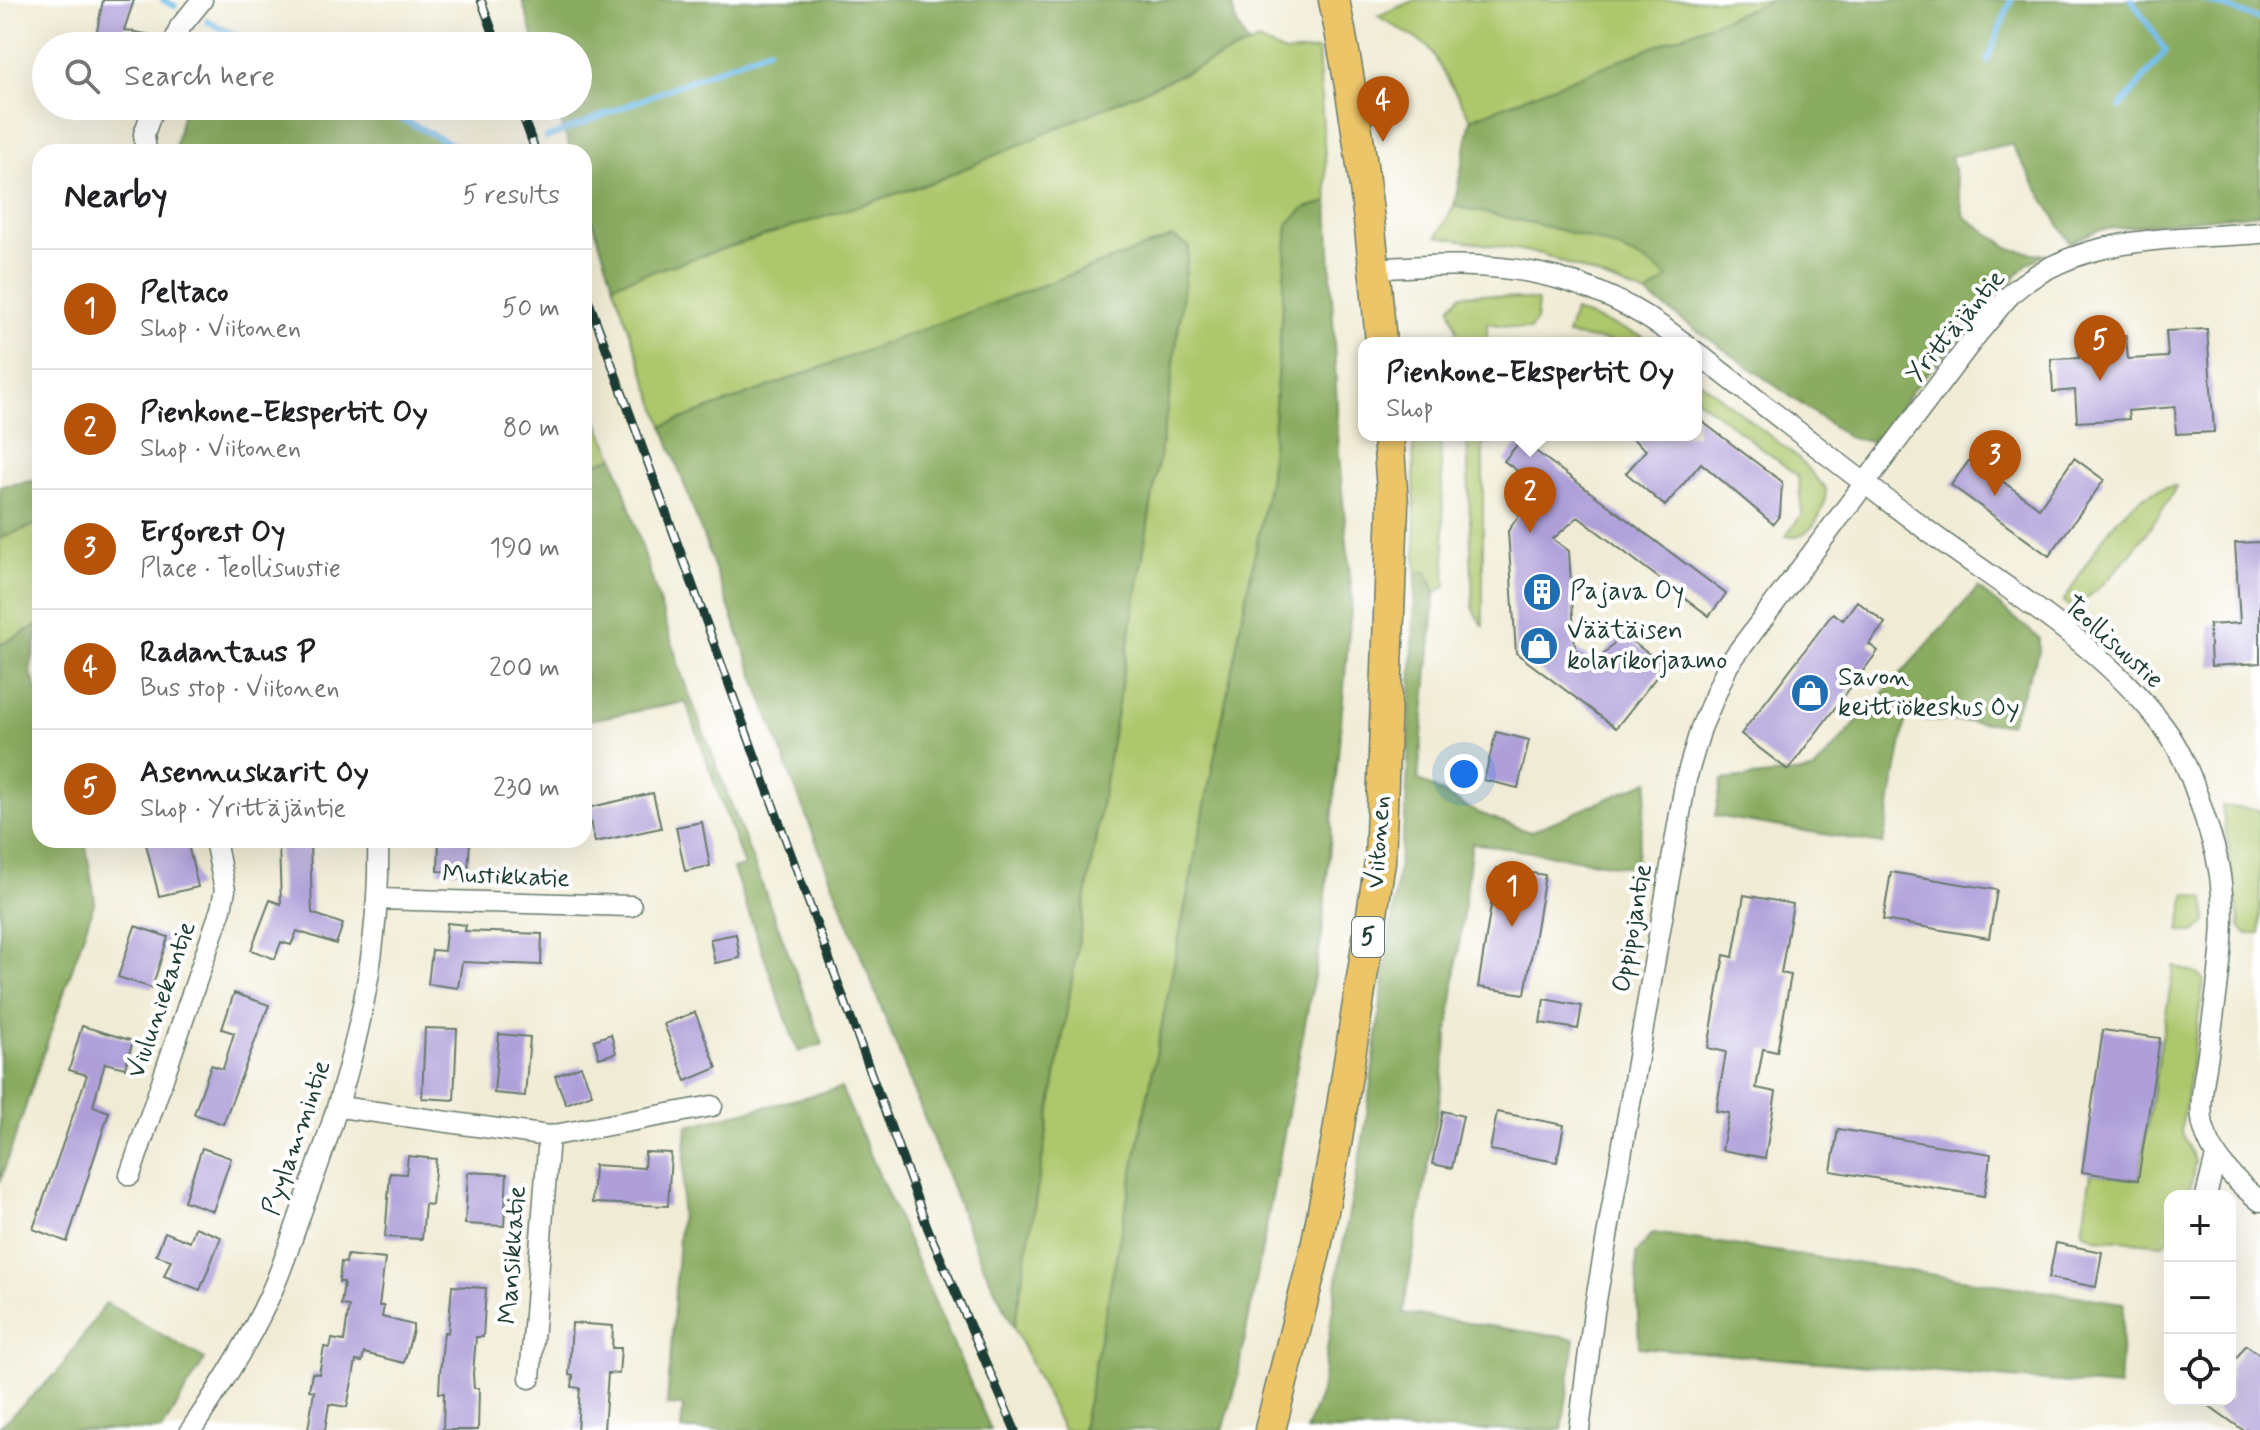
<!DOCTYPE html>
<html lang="en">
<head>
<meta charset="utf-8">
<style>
  body { margin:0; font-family:Mynerve,sans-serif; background:#f2f2f2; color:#202124 }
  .controls { position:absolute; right:24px; bottom:24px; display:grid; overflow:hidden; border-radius:16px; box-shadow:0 8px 32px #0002 }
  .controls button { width:72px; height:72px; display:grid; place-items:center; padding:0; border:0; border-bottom:2px solid #e0e0e0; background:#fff; color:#202124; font:40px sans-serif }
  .you { position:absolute; left:1464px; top:774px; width:28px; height:28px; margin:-20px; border:6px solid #fff; border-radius:50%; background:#1a73e8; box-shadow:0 0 0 12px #1a73e833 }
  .badge { display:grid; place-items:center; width:52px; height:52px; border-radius:50%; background:#b45309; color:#fff; font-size:26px; font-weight:700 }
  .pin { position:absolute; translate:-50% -66px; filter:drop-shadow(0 2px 4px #0008) }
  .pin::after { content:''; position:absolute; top:42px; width:28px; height:24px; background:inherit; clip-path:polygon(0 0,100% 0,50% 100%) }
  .popup { position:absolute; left:1358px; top:337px; width:344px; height:104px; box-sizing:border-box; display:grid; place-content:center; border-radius:16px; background:#fff; filter:drop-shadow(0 2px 6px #0005); font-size:26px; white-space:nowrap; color:#757577 }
  .popup b { font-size:30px; color:#202124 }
  .popup::after { content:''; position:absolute; left:50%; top:100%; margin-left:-16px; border:16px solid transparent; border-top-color:#fff }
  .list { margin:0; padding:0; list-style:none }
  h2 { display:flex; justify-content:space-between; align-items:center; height:104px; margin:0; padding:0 32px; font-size:34px }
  h2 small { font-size:26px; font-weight:400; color:#757577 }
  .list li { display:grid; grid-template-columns:52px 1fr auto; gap:24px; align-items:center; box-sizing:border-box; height:120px; padding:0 32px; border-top:2px solid #e0e0e0 }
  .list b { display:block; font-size:30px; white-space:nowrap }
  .list p { margin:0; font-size:26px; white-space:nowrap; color:#757577 }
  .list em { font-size:26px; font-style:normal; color:#757577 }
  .icon { flex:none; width:44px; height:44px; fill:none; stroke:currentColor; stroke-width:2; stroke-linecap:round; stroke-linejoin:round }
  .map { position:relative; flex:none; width:2260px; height:1430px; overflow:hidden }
  .search { position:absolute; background:#fff; box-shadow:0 8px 32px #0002; left:32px; top:32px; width:560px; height:88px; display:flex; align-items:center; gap:20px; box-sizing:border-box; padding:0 28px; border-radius:44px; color:#757577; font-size:30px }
  .panel { position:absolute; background:#fff; box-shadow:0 8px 32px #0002; left:32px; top:144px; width:560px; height:704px; border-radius:24px }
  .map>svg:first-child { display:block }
</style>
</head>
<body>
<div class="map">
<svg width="2260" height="1430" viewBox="0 0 2260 1430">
  <rect width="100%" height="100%" fill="#fff"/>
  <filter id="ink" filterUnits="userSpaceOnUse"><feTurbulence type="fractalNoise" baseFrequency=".0125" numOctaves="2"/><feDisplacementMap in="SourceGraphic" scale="16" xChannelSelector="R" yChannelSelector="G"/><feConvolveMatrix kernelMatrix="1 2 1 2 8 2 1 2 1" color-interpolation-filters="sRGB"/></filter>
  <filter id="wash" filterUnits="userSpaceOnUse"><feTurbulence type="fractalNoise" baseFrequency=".006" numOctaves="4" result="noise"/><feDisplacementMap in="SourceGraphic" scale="32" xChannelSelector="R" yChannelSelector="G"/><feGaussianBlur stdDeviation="1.8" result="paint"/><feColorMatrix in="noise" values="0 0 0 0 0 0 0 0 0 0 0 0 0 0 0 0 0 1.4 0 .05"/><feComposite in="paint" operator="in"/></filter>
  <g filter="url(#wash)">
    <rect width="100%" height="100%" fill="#f0ebd4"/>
    <path fill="#adc76c" stroke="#668250" stroke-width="2" d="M1415 0H1772L1471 119 1428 46 1378 16Z
      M1258 41 1285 53 1318 50 1328 202 1305 208 1288 224 1270 476 1082 1430H1063L1014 1328 1171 386 1189 246 1172 237 663 426 613 284 936 181Z
      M1454 206C1516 220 1622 237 1669 278L1647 295 1542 254 1437 236Z
      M1483 294 1538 301 1536 321 1530 330 1487 323V343H1460L1450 307 1461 295Z
      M1574 311 1642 336 1651 343H1620L1567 335Z
      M1696 378 1798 458 1826 489C1826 510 1810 543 1786 536L1802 514 1798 476 1696 398Z
      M584 393 614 457 584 468Z
      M1413 435H1440L1446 586 1435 594 1427 572H1416Z
      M1467 435H1491V444L1483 439V627L1473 608Z
      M2176 486C2162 517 2102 597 2070 607L2063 602C2091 560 2120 490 2176 486Z
      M40 523V624L0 645V538Z
      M2222 806 2260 810V934H2246L2240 926Z
      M2186 894 2205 898 2206 922 2195 933 2179 931Z
      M2174 966 2198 974 2204 981 2181 1130 2195 1161 2189 1196H2170V1239L2164 1244 2095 1238 2082 1232 2091 1173 2138 1180Z"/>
    <path fill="#8aac60" stroke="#54744a" stroke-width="2" d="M522 0H1231L1235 20 1248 45 936 181 613 284 584 194V152H571L556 106H578V46H536Z
      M1772 0H2260V213L2098 230 2070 243 2011 144 1951 156 1964 216 2011 249 2045 255 2028 263 1913 389 1886 429 1871 442 1848 437 1647 295 1668 278C1623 237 1515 220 1454 206L1471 119Z
      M184 106H376L467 152H174Z
      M1328 202 1339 456 1352 598 1322 935 1235 1390 1223 1430H1082L1270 476 1288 224 1305 208Z
      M1172 237 1189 246 1171 386 1014 1328 979 1257 789 772 663 426Z
      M614 457 683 678 823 1044 798 1052 733 869 744 866 686 702 584 721V468Z
      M40 480V523L0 538V486Z
      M1416 572H1427L1435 594 1418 779 1474 811 1530 832 1649 781 1635 868 1472 843 1440 1097 1403 1313 1575 1339 1562 1430H1306L1321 1392 1339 1266 1365 1129 1406 807Z
      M1978 588 2039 638V652L2010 724 1906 719 1883 844 1715 816 1722 780 1813 771Z
      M40 624 30 671 40 697V840H85L95 901 0 1182V645Z
      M841 1088 991 1430H681L683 1406 667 1405 687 1126Z
      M1653 1233 2124 1303 2119 1387 1639 1347 1636 1253Z
      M106 1303 205 1359 162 1430H0V1426L57 1373Z"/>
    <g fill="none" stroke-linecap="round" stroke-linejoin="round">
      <path stroke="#71bcea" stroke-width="6" d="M163 0 175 6
        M2202 0 2260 19
        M207 21 256 46
        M1987 61 2011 0
        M376 106 467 152
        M2120 107 2166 51 2132 0
        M546 138 769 49
        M512 152 519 149"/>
    </g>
    <g id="blocks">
      <path fill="#ae9fd9" d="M103 0H134L124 30 163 37 160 46H94Z
        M2207 329 2214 432 2176 434 2175 407 2128 411 2129 419 2077 422 2075 390 2053 392 2051 359 2079 358 2077 338 2126 335 2128 359 2168 357 2166 331Z
        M1696 417 1782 482 1780 515 1773 524 1701 463 1665 506 1626 473 1646 450 1628 435H1696Z
        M1521 440 1726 594 1709 616 1578 517 1553 539 1569 551 1575 649 1596 663 1622 634 1665 666 1616 728 1516 653 1508 531 1539 487 1504 461Z
        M1971 458 2039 508 2074 458 2104 480 2049 556 1951 485Z
        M2260 542V663L2211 666 2209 625 2240 623 2235 543Z
        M1857 601 1885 623 1869 644 1878 651 1788 770 1741 734 1833 613 1843 620Z
        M1496 732 1529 740 1518 788 1484 780Z
        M653 793 661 828 595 842 587 808Z
        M702 822 710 866 685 871 676 827Z
        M145 840H187L198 887 159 896Z
        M439 840H470L468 872 438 871Z
        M310 842 312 913 343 924 336 944 297 931 291 945 281 942 275 959 251 950 270 900 281 904 279 844Z
        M1497 868 1545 875 1525 994 1478 987Z
        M1891 872 1997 890 1989 938 1883 920Z
        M1744 895 1793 904 1781 973 1791 975 1777 1052 1763 1049 1756 1088 1776 1092 1765 1158 1722 1150 1729 1113 1716 1111 1726 1052 1708 1048 1724 955 1733 957Z
        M447 923 466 925 465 931 542 934 541 965 462 962 458 988 428 984 432 950 444 951Z
        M135 926 168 937 152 988 118 977Z
        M736 934 740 958 715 963 710 939Z
        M234 993 269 1005 223 1124 194 1114 211 1065 223 1069 234 1033 222 1029Z
        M1544 999 1582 1006 1578 1029 1540 1023Z
        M695 1012 717 1068 686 1081 664 1024Z
        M82 1026 133 1041 125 1068 105 1063 93 1106 109 1112 67 1242 33 1229 87 1075 69 1070Z
        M425 1028 457 1029 454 1100 422 1098Z
        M2103 1030 2160 1038 2138 1180 2082 1172Z
        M499 1034 530 1037 525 1096 494 1093Z
        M611 1034 616 1053 599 1058 594 1040Z
        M581 1066 592 1094 566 1104 555 1076Z
        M1443 1111 1463 1116 1452 1168 1432 1164Z
        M1497 1112 1564 1125 1557 1162 1490 1150Z
        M1838 1129 1991 1154 1984 1196 1831 1171Z
        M202 1148 231 1158 213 1211 184 1201Z
        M645 1152 671 1153 668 1206 592 1203 594 1165 644 1168Z
        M408 1156 436 1159 432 1205 425 1204 422 1239 385 1237 390 1173 406 1174Z
        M468 1172 507 1174 504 1226 465 1224Z
        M195 1227 221 1237 200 1290 164 1276 171 1260 156 1255 165 1232 190 1242Z
        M2056 1243 2102 1252 2096 1287 2049 1278Z
        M347 1255 385 1259 379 1306H384L382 1317 413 1325V1330L404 1363 364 1353 362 1362 356 1361 347 1407 329 1404 325 1430H308L314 1391 309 1390 312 1373 319 1374 324 1347 330 1348 332 1339 344 1341 349 1306 341 1305 344 1282H339L341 1262 346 1263Z
        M452 1286 486 1288 483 1337H476L473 1374 474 1388H479L478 1430H443L444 1393H439L440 1373 444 1332 448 1333Z
        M572 1323 613 1326 612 1348H621L619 1374 608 1373 604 1430H577L580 1388 572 1387 573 1376 569 1375Z
        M2246 1345 2260 1355V1430H2243L2201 1400H2230V1367Z"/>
    </g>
  </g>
  <g filter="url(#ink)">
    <use href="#blocks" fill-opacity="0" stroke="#687a6c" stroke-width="2"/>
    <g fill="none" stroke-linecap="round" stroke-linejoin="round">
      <g stroke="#687a6c" stroke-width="23">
        <path id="minor" d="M173 46 180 27 202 0
          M146 152 144 134 154 106
          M1375 269C1494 259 1586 266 1684 343
          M1696 352C1776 415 1855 477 1936 537 2015 594 2104 648 2163 726 2187 757 2199 800 2211 837 2234 906 2218 977 2209 1047 2206 1070 2198 1102 2203 1125 2211 1157 2235 1181 2260 1201
          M379 899 631 906
          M340 1107 549 1136 712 1106
          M130 1175 221 909 225 890 215 840
          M2206 1196 2216 1156
          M530 1378 549 1136
          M191 1430C221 1386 249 1342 271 1293 286 1260 296 1224 309 1190 351 1077 381 962 378 840
          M1579 1430 1594 1312 1686 779 1701 728 1728 665 1978 333C1990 320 2001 303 2014 291 2083 233 2176 240 2260 233"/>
      </g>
      <g stroke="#687a6c" stroke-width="33">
        <path id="highway" d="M1334 0C1357 113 1372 228 1381 343
          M1270 1430 1315 1252 1337 1139 1380 862 1393 505 1388 435"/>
      </g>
      <use href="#minor" stroke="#fff" stroke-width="20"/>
      <use href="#highway" stroke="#edc569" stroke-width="30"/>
      <g stroke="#1f3d34" stroke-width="9">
        <path id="rail" d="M481 0 498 46
          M519 106 536 152
          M584 288 928 1229 1015 1430"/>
      </g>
      <use href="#rail" stroke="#fff" stroke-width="6" stroke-dasharray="18" stroke-linecap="butt"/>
    </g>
  </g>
  <defs>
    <g id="building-disc" transform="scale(2)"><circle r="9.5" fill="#1f6fb2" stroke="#fff"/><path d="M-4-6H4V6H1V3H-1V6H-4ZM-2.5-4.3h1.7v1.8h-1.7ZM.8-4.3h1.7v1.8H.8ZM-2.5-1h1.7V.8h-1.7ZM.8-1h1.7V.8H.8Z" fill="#fff"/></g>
    <g id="shop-disc" transform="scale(2)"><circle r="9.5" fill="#1f6fb2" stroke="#fff"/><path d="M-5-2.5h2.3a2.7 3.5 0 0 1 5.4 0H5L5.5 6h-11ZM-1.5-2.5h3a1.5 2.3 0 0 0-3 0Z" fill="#fff"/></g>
  </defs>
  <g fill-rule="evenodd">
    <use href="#building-disc" x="1542" y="592"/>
    <use href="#shop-disc" x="1539" y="646"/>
    <use href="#shop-disc" x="1810" y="693"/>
  </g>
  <g text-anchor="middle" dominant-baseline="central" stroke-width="8" stroke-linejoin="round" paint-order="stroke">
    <rect fill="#fff" stroke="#627771" stroke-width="2" x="1352" y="917" width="32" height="40" rx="6"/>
    <g font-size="24" font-weight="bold" fill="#1f3d34">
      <text x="1368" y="937">5</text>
    </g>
    <g font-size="26" fill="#1f3d34" stroke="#fff">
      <text transform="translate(1956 327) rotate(-50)">Yrittäjäntie</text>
      <text transform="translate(2113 643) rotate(42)">Teollisuustie</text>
      <text transform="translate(1379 842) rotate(-86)">Viitonen</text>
      <text transform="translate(506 877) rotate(2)">Mustikkatie</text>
      <text transform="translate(1633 928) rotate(-80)">Oppipojantie</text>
      <text transform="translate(162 1000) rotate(-71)">Viuluniekantie</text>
      <text transform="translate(297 1138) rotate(-71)">Pyylammintie</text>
      <text transform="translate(513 1255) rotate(-86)">Mansikkatie</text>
    </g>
    <g font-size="26" fill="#1f3d34" stroke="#fff" text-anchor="start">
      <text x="1570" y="592">Pajava Oy</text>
      <text x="1567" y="631">Väätäisen<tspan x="1567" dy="30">kolarikorjaamo</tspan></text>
      <text x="1838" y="678">Savon<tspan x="1838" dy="30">keittiökeskus Oy</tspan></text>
    </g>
  </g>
</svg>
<div class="controls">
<button>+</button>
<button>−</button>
<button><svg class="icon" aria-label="locate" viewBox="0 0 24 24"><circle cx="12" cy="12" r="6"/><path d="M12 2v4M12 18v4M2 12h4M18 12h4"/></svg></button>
</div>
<div class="you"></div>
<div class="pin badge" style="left:1512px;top:927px">1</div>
<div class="pin badge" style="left:1530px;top:533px">2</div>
<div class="popup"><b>Pienkone-Ekspertit Oy</b>Shop</div>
<div class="pin badge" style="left:1995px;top:496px">3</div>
<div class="pin badge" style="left:1383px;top:142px">4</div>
<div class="pin badge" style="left:2100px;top:381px">5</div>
<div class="search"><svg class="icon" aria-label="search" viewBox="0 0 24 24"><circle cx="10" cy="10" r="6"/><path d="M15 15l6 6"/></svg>Search here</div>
<section class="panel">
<h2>Nearby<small>5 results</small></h2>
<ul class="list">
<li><span class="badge">1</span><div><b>Peltaco</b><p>Shop · Viitonen</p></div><em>50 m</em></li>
<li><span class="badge">2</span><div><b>Pienkone-Ekspertit Oy</b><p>Shop · Viitonen</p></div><em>80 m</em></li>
<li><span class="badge">3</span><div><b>Ergorest Oy</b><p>Place · Teollisuustie</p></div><em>190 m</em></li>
<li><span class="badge">4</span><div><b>Radantaus P</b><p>Bus stop · Viitonen</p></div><em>200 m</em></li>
<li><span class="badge">5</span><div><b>Asennuskarit Oy</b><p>Shop · Yrittäjäntie</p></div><em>230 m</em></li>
</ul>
</section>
</div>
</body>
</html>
